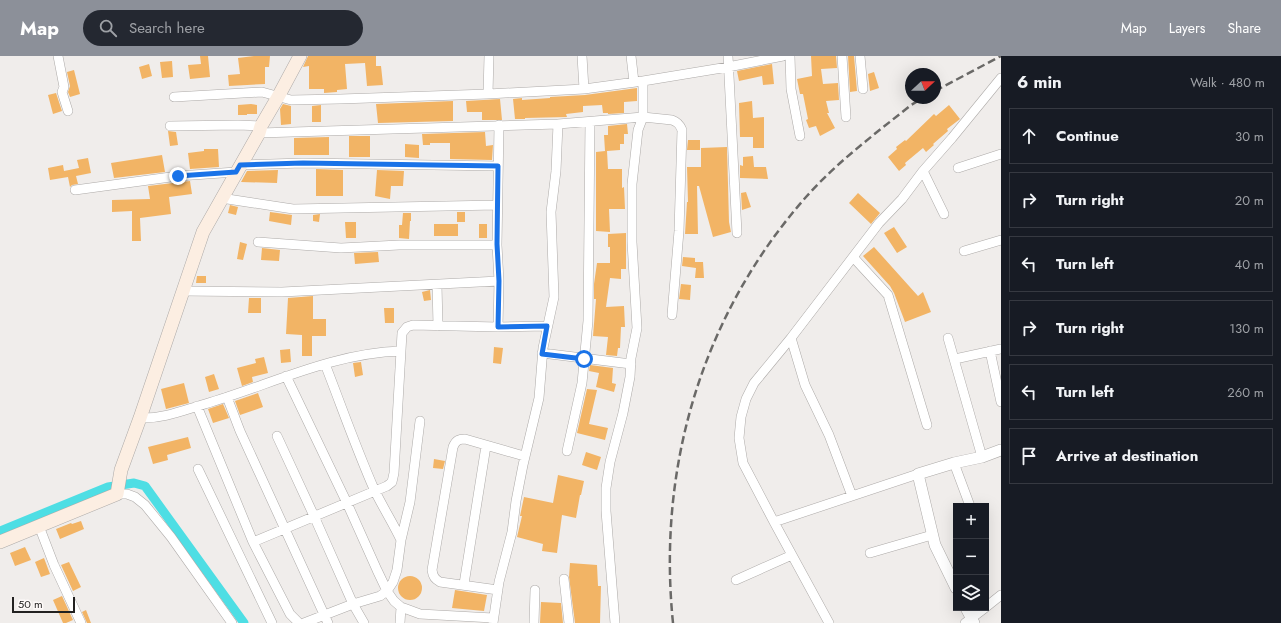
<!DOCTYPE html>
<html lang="en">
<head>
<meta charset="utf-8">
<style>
  body { margin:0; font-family:Jost,sans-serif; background:#242831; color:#f1f3f6 }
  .controls { position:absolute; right:12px; bottom:12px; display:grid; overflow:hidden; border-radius:0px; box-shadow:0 4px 16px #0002 }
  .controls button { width:36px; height:36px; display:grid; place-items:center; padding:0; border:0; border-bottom:1px solid #363941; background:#171b24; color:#f1f3f6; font:20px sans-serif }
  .compass { position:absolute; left:905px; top:12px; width:36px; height:36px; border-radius:50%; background:#171b24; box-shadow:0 4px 16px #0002; rotate:68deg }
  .scale { position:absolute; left:12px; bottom:10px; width:63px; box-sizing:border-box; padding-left:4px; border:2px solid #222120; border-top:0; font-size:11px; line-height:14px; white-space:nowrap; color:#222120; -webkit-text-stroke:3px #fefaf9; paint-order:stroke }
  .stop { position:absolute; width:12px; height:12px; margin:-9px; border:3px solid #1a73e8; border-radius:50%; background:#fff }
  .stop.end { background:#1a73e8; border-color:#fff; box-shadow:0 1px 4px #0008 }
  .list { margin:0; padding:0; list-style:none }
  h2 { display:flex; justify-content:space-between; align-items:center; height:52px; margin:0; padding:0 16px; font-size:17px }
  h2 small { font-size:13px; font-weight:400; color:#9ea1a6 }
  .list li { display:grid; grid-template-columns:26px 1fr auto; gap:12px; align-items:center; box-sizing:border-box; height:56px; margin:0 8px 8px; padding:0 8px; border:1px solid #363941; border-radius:0px }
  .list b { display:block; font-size:15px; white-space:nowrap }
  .list em { font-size:13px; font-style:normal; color:#9ea1a6 }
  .icon { flex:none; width:22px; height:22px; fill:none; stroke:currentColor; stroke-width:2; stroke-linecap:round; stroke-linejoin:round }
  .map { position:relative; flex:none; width:1001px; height:567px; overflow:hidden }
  header { display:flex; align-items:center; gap:24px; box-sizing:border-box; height:56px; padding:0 20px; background:#8c9099; color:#fff }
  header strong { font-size:19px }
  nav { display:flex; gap:22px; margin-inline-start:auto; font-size:14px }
  .search { width:280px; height:36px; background:#242831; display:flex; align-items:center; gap:10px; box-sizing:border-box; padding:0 14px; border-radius:22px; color:#9ea1a6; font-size:15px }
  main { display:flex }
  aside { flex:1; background:#171b24 }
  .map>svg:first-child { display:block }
</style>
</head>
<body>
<header>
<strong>Map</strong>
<div class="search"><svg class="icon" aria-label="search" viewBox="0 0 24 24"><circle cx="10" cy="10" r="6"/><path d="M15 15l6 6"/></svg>Search here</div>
<nav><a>Map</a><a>Layers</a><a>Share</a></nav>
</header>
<main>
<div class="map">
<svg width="1001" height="567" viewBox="0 0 1001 567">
  <rect width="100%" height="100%" fill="#f0edeb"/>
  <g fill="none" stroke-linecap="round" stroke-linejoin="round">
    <path stroke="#4edee4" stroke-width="9" d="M0 475 108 431 134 427 145 430 244 567"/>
  </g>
  <path fill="#f2b465" d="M200 0H208L210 21 190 23 188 9 201 8Z
    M254 0H270L269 11H265V28L229 30 228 19 240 18 238 2Z
    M308 0H376V10H381L383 29 367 30 365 7 345 8 347 33 337 34V36L324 37V33H309V10L303 11Z
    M811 0H836L837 12 821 13 823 28 838 27 839 44 826 45 829 57H827L835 72 820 80 816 70 809 72 806 64 808 63 803 38H800L797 23 812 20Z
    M848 0H854L857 35 850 36Z
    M172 5 173 21 162 22 160 6Z
    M149 8 152 20 142 23 139 11Z
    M772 8 774 28 763 29 762 20 739 25 737 15Z
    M74 14 80 38 70 41 68 36 70 30 67 16Z
    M874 16 879 32 870 35 868 18Z
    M637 32V45L624 46V57L608 58V57H603L602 49 583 50V56L566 58 567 61 525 62V63H515L513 43 522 42V44L550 42V41L585 39Z
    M56 37 62 55 53 58 48 39Z
    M500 43 502 64H482V56H467L466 45Z
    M453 45V65L378 67 376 48Z
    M752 45 753 62 764 61V92H753V81H740L739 47Z
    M251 48 257 49V58H247V59H238V49Z
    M283 48 291 50V68L281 69 280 53Z
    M321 49V66H312V50Z
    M949 49 960 63 947 73 948 75 933 88 934 89 926 96 923 92 905 107 906 109 899 115 888 101 897 93 896 91 905 84 906 85 934 58 936 60Z
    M627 68 628 78H624V88H620V94L607 95 608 113H622V132L624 131 625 153H609L610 176 596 175V96L605 95 604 79H608V70Z
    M168 75 176 76 178 89 170 90Z
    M485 76 486 90 493 89 492 104 450 103V87H430V89H423L422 78Z
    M349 80H370V101H349Z
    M329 81V99H294V82Z
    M688 84H700V94H687Z
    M405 88 419 89V102L405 101Z
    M727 91 729 166 731 176 713 181 699 130H697L698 178H685L687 146H688L687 111H701V92Z
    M204 93H218L219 111 190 113 188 97 204 95Z
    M162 99 165 116 114 122 111 107Z
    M753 100 754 111H766L768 123 740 122V109L743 110V101Z
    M88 102 91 117 76 120 78 128 72 129 70 131 68 121 50 124 48 112 63 109 64 115 79 112 77 104Z
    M316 113 343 114V140H316Z
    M278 114 277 127 241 126 247 115Z
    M377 114 404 115 403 130H391L390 143 375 140Z
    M190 125 192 138 169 141 171 158 140 162 141 185H132V155L112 156V144L150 143 148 130Z
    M746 136 751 151 742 154 741 137Z
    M858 137 880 157 871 168 849 147Z
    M230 149 238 151 236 159 228 157Z
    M270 156 292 159 291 169 269 165Z
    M457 156H465V166H457Z
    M403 157H411V165H410L409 183 399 182V169H402Z
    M320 158 319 166 313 165V159Z
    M345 166H356V182H346Z
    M434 168H458V180H434Z
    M479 168H487V182H479Z
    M894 171 907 191 897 197 884 177Z
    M626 177V213H621V223L610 222 606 251 624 250 625 271H621L620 292H618L617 300 606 299 608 281 593 280 596 243H594V228L597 207H610V191H608V178Z
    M240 186 247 188 243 204 237 203Z
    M874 191 918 240 923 236 931 256 905 266 894 237 890 230 863 200Z
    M262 192 280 194 279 205 261 204Z
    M378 196 379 206 355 208 354 197Z
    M683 201 695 202V206H703L704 222H695L696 212 682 210Z
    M197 220H206V227H196Z
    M681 228 691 229 690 244 679 243Z
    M430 234 431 244 424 245 422 236Z
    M313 240V263H326V280H312V300H302V279L286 278 288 242Z
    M249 242H261V257H248Z
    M384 252H394V267H385Z
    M494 291 503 292 501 308 493 307Z
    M290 293 291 306 281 307 280 294Z
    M264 301 268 317 252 321 253 326 242 330 237 312 256 307 255 303Z
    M361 306 363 319 355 321 353 307Z
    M590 309 613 312 612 327 616 328 614 336 596 331 599 317 589 315Z
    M214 318 219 333 209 336 205 321Z
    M184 327 189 347 166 353 161 333Z
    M587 333 597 334 589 368 608 372 605 384 577 377Z
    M258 337 263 351 240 359 235 345Z
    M223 348 229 362 213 367 208 353Z
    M188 381 191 392 167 399 168 404 153 408 148 391Z
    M586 396 601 401 597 414 582 409Z
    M434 403 445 405 443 413 433 412Z
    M558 419 584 425 581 439H580L576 462 562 459 557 497 542 495 543 488 517 481 522 460H520L524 441 553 447Z
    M81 465 84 473 60 483 56 473 71 467 72 468Z
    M25 491 31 504 15 510 10 497Z
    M44 502 50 518 41 521 35 506Z
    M69 506 81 531 73 535 61 509Z
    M570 507 597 509 598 530H601L600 567H575L569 521Z
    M398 532a12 12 0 1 1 24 0a12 12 0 1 1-24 0Z
    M455 534 487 539 484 555 452 552Z
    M62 540 73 564 66 567H63L53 544Z
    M541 546 561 547 563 567H540Z
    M86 554 91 567H87L82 556Z"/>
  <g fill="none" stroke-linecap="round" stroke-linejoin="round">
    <g stroke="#adaaa8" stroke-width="10">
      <path id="minor" d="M58 0 64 31 62 36 68 55
        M582 0 584 33
        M631 0 634 26
        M728 0 737 177
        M790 0 791 33 800 80
        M842 0 846 61
        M860 0 863 33
        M488 38 489 0
        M174 41 262 36 291 44 340 43 488 38 584 33 643 25
        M170 70 238 69 261 70
        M259 77 558 68
        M240 109 303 107 498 110
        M958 112 1001 98
        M923 115 944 158
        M75 134 178 120 236 116
        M221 142 293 153 497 149
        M258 186 341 192 399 189H497
        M964 195 1001 184
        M853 201 888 239 927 369
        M437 229 438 270
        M182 235 282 236 499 225
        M498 271 499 225 497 189 499 69
        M791 282 754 327 746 343 741 361 739 382 743 407 774 466 829 567
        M948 282 982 401
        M990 295 1001 346
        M542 297 631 308
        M955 303 1001 293
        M325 308C341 349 356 392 374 433 382 450 393 467 401 484
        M286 320 347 447 377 514 387 535 394 545 401 551 420 558 493 562
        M227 341 240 375 328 567
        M197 350 253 486 290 558 299 567
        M140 362C163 363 184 354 205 348 270 329 332 297 401 295
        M277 380 314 460 353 548 364 567
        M567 395 582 327 588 265 590 66
        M954 407 970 450
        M198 413 272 567
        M918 418 852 440 829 379 805 329 791 282 879 167 902 143 923 115 952 82 1001 22
        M117 438H127L135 441 145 449 171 481 232 567
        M774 466 852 440
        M39 470 54 509 81 567
        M253 486 387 430 392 426 394 417 402 277 407 271 413 269 498 271 547 270
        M870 497 932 479
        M564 523 569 567
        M736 524 792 499
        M464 528 486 390
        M498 534 440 526C435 523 433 521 432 514L453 391C456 384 459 383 465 383L524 400
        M986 551 1001 539
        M304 567 353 548 380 540 387 535 393 526 397 514 401 484 410 446 420 365
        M400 567 401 551
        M493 567 499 526 512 476 516 445 523 409 539 342 543 292 554 241 551 156 556 115 558 68 643 61 672 64C678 66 680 69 682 74L679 175 672 259
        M534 567 535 534
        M615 567 606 455V432L610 406 623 357 630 321 631 302 637 272 632 186V128L638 74 643 61V25L728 11 783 0
        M965 567 985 552"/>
    </g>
    <g stroke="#adaaa8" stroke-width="12">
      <path id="tertiary" d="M956 532 935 489 918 418 954 407 982 401 1001 394
        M966 552 974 567"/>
    </g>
    <g stroke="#adaaa8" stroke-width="14">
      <path id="secondary" d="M0 486 117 438 121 414 140 362 203 176 259 77 261 70 278 41 300 0"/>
    </g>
    <use href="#minor" stroke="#fff" stroke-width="9"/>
    <use href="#tertiary" stroke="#fff" stroke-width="11"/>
    <use href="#secondary" stroke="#fceee2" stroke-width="13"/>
    <path stroke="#6a6967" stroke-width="2.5" stroke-dasharray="8 4" stroke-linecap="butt" d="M935 35 1001 0
      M673 567C657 411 702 259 806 141 837 106 875 78 911 49L923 42"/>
  </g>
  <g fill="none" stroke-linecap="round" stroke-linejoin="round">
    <path stroke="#1a73e8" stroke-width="5" d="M178 120 236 116 240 109 303 107 498 110 497 188 499 225 498 271 547 270 542 298 584 303"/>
  </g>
</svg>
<div class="controls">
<button>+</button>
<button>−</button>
<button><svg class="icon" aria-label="layers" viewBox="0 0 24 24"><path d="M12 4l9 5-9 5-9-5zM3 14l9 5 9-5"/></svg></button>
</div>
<svg class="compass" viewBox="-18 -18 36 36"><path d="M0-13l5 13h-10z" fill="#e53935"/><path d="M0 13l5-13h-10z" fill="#9ea1a6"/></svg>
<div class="scale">50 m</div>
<div class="stop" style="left:584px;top:303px"></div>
<div class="stop end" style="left:178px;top:120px"></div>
</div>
<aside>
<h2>6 min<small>Walk · 480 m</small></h2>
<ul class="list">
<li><svg class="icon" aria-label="ahead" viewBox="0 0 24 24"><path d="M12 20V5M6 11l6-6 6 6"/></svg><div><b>Continue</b></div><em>30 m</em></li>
<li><svg class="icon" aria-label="right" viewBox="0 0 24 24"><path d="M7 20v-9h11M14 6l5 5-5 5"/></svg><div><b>Turn right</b></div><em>20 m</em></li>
<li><svg class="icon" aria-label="left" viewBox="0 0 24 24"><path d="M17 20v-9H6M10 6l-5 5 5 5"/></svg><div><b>Turn left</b></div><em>40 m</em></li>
<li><svg class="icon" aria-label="right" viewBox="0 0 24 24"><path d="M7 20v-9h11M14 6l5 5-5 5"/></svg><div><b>Turn right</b></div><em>130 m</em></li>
<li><svg class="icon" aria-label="left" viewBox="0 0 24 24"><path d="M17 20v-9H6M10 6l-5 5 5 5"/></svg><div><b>Turn left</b></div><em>260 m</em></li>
<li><svg class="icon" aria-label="arrive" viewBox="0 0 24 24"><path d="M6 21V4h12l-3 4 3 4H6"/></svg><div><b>Arrive at destination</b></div></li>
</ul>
</aside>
</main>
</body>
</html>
